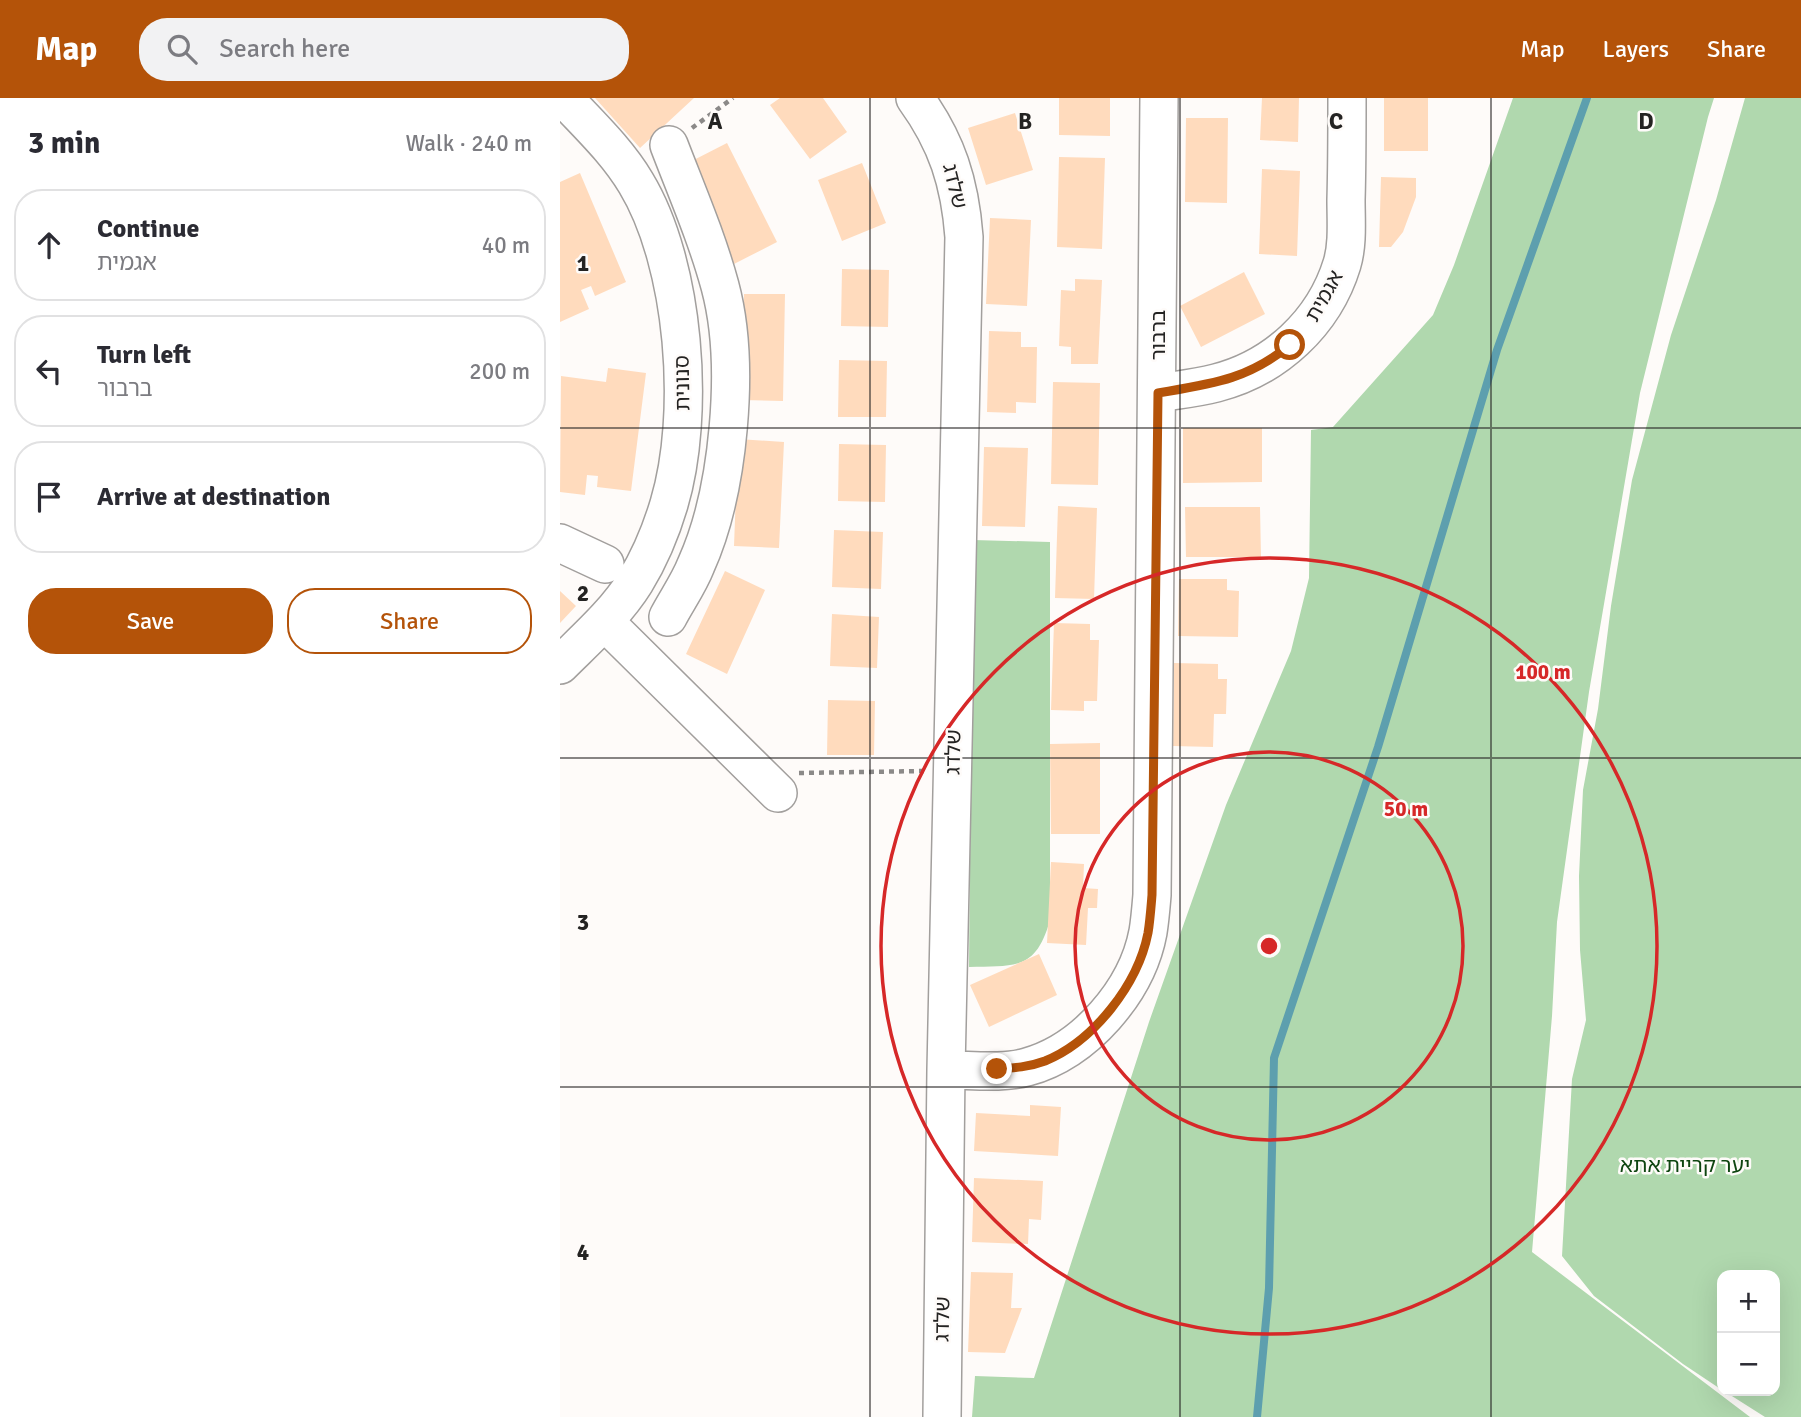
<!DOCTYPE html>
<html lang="en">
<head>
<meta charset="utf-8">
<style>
  body { margin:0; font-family:Signika,"Noto Sans Hebrew",sans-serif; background:#f2f2f3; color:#2b2b33 }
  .controls { position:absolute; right:21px; bottom:21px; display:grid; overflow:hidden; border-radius:14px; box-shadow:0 7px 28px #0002 }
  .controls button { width:63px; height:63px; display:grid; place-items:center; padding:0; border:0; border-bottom:2px solid #e1e1e2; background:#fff; color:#2b2b33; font:35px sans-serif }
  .stop { position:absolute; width:21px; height:21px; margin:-16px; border:5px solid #b45309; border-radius:50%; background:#fff }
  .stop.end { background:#b45309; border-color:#fff; box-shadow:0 2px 7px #0008 }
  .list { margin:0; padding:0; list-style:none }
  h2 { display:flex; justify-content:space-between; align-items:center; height:91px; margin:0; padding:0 28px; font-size:30px }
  h2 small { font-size:23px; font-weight:400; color:#7c7c81 }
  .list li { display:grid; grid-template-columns:46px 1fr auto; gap:21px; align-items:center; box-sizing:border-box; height:112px; margin:0 14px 14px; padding:0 14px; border:2px solid #e1e1e2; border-radius:28px }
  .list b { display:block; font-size:26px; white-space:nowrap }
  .list p { margin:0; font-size:23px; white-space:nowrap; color:#7c7c81 }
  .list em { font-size:23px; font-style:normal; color:#7c7c81 }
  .actions { display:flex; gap:14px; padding:21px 28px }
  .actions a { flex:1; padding:16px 0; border:2px solid #b45309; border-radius:28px; text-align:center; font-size:24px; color:#b45309 }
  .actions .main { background:#b45309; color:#fff }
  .icon { flex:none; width:38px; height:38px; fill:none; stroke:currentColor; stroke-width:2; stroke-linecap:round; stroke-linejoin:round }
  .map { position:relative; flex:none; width:1241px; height:1319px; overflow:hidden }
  header { display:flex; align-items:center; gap:42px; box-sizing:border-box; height:98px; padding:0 35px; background:#b45309; color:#fff }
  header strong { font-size:33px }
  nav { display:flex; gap:38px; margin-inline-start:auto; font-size:24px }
  .search { width:490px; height:63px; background:#f2f2f3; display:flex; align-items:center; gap:18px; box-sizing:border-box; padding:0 24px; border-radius:28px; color:#7c7c81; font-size:26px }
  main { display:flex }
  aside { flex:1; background:#fff }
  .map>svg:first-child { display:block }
</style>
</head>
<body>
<header>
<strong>Map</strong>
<div class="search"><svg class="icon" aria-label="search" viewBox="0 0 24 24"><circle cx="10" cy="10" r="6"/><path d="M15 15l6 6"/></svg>Search here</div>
<nav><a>Map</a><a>Layers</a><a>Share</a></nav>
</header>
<main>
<aside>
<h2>3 min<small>Walk · 240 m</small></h2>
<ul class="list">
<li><svg class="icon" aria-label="ahead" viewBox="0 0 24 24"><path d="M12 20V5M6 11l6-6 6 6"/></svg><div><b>Continue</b><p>אגמית</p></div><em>40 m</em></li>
<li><svg class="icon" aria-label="left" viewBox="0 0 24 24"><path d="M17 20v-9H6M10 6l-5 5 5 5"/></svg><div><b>Turn left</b><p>ברבור</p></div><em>200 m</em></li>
<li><svg class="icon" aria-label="arrive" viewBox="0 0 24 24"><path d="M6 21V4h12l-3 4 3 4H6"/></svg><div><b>Arrive at destination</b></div></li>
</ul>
<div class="actions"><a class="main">Save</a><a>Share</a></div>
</aside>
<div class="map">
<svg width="1241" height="1319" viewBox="0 0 1241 1319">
  <rect width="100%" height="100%" fill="#fefbf9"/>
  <path fill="#b0d8ae" d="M953 0H1154L1148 19 1080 295 1029 594 997 824 992 918 972 1154 1190 1319H412L415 1278 474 1280 589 924 666 707 731 553 749 480 751 332 773 329 873 217 894 167Z
    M1185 0H1241V1319H1205L1164 1293H1215V1177H1162V1292L1123 1266 1034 1198 1002 1158 1012 981 1026 922 1020 852 1019 778 1023 692 1038 611 1051 508 1072 382 1111 237 1156 102Z
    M413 442 490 444V822C476 872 456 868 409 869Z"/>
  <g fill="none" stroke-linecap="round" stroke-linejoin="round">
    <path stroke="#5d9fae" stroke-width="8" d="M697 1319 709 1190 714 960 818 649 937 252 1027 0"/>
  </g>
  <path fill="#ffdbbd" d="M35 0H134L80 50Z
    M220 0H263L287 34 250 61 210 7Z
    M499 0H550V38L499 37Z
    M702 0H739L738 44 700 42Z
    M824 0H868V53H824Z
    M455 15 473 72 426 87 408 30Z
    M626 20H668L667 105 625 104Z
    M167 45 217 144 174 166 124 67Z
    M499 59 545 60 542 151 497 149Z
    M302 65 326 125 282 143 258 82Z
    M702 71 740 73 737 158 699 156Z
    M20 75 66 184 35 198 31 188 21 192 29 211 0 224V84Z
    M821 79 856 80V99L843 134 831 149H819Z
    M430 120 471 122 467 208 426 206Z
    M282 171 329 172 328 229 281 228Z
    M684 174 705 216 641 249 620 208Z
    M515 181 542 182 538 266H511V249L499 248 501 192 515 193Z
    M184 196H225L223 303 182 302Z
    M429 233 461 234V249H477L476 305 456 304V315L427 314Z
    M279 262 327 263 326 319H278Z
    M48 270 86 275 71 393 37 389 38 378 27 377 25 397 0 394 1 278 46 284Z
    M493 284 540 285 538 387 491 386Z
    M623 330H702V384L623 385Z
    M178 341 224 344 219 450 174 448Z
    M279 346 326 347 325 404 278 403Z
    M424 349 468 350 465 429 422 428Z
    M498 408 537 410 534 501 495 500Z
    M625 409H700L701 459H626Z
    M274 432 323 434 321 491 272 489Z
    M165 473 205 492 167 576 126 556Z
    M619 481H667V492L679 493 678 539 618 538Z
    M0 493 16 508 0 525Z
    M272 516 319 519 317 570 270 568Z
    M494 525 530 526V542H539L537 603H524V613L491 612Z
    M614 565 658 566V581H667L666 616H654L653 649 613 648Z
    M268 602 315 603 314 657H267Z
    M540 645V736H491L490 646Z
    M491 764 524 766 523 790 538 791 537 810H528L526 847 487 845Z
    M479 856 497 897 429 929 410 887Z
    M470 1007 501 1009 498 1058 414 1053 416 1015 470 1018Z
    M414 1080 483 1083 481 1122 469 1121 468 1146 412 1144Z
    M411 1174 453 1175 451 1210H462L445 1255 408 1254Z"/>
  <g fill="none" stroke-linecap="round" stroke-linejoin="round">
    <g stroke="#a29f9d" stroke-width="40">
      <path id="minor" d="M355 0C387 44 400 85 404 139L386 972 382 1319
        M598 295C617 292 637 290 656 285 715 270 764 225 782 166 788 146 786 123 786 102 787 68 787 34 787 0
        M0 445 45 466
        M108 519C117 502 129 485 136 467 169 394 181 266 160 188 147 140 127 94 109 47
        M44 523 218 695
        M0 567C26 541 55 516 75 484 89 461 101 433 109 406 136 316 125 166 76 85 57 53 29 27 4 0
        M386 972C412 972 442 976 467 969 525 953 577 893 588 834 590 822 591 809 592 797L599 0"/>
    </g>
    <path stroke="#8b8988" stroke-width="4.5" stroke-dasharray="5 5" stroke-linecap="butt" d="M132 30 173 0
      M239 675 364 673"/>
    <use href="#minor" stroke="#fff" stroke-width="37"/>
  </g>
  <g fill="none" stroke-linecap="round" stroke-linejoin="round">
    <path stroke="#b45309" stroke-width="9" d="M437 971C454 970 469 969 485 963 534 943 578 886 588 835 590 823 591 809 592 797L598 295C651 286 687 282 730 247"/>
  </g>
  <path fill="none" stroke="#242322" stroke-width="2" stroke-opacity="0.55" d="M310 0V1319M620 0V1319M931 0V1319M0 330H1241M0 660H1241M0 989H1241"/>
  <g fill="none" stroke="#d62828" stroke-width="3.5">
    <circle cx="709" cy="848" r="194"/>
    <circle cx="709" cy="848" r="388"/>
  </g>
  <g text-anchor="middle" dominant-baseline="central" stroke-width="5" stroke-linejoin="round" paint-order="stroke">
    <g font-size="21" fill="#242322" stroke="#fefbf9">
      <text transform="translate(395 88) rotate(76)">שלדג</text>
      <text transform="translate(764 198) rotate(-61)">אגמית</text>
      <text transform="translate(598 237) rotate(-90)">ברבור</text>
      <text transform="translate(122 285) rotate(-91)">סנונית</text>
      <text transform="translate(393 654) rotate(-89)">שלדג</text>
      <text transform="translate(382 1221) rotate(-89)">שלדג</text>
    </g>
    <g font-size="21" fill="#0e4510" stroke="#fefbf9">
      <text x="1125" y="1067">יער קריית אתא</text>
    </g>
  </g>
  <g font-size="23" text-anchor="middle" font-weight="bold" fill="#242322" stroke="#fefbf9" stroke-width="5" stroke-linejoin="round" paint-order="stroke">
    <text x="155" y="31">A</text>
    <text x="465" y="31">B</text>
    <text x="776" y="31">C</text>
    <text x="1086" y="31">D</text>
    <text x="23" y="173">1</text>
    <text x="23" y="503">2</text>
    <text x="23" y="832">3</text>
    <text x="23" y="1162">4</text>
  </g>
  <circle cx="709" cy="848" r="10" fill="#d62828" stroke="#fefbf9" stroke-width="3.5"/>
  <g font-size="21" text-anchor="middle" font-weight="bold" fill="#d62828" stroke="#fefbf9" stroke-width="5" stroke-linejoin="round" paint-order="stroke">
    <text x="983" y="581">100 m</text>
    <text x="846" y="718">50 m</text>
  </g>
</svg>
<div class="controls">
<button>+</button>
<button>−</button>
</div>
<div class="stop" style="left:730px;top:247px"></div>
<div class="stop end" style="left:437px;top:971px"></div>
</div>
</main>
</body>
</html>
